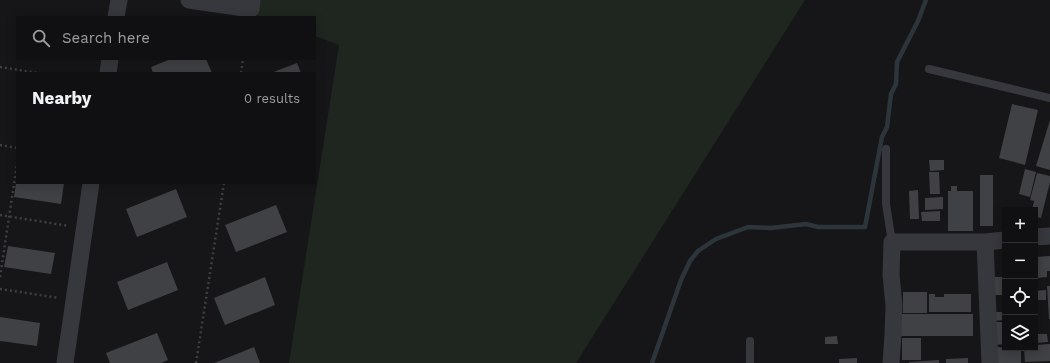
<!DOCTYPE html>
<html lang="en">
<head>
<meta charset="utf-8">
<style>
  body { margin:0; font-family:"Work Sans",sans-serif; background:#1e1e20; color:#f1f3f6 }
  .controls { position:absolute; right:12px; bottom:12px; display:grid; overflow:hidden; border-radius:0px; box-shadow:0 2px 10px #0003 }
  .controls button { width:36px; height:36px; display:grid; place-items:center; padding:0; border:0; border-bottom:1px solid #303032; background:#101012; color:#f1f3f6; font:20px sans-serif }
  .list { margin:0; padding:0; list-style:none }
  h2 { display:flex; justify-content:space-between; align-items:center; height:52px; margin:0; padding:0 16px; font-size:17px }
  h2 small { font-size:13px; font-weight:400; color:#9c9d9f }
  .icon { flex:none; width:22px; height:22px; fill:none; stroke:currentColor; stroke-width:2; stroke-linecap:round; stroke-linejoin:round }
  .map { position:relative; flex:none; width:1050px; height:363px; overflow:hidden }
  .search { position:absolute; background:#101012; box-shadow:0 2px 10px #0003; left:16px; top:16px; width:300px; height:44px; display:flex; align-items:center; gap:10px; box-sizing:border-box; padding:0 14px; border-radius:0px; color:#9c9d9f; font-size:15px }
  .panel { position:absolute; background:#101012; box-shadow:0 2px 10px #0003; left:16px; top:72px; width:300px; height:112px; border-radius:0px }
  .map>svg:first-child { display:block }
</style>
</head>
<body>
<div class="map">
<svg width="1050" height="363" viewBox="0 0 1050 363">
  <rect width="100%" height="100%" fill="#161618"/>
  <path fill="#1e261f" d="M254 0H805L576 363H289L339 45 315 36V17H261L252 13Z"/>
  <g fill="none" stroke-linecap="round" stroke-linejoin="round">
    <path stroke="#2c353c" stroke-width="4.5" d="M652 363 681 280 690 261 698 251 716 239 748 227 771 228 806 224 818 227H865L882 137 887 127 891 94 896 84 897 62 918 21 926 0"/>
  </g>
  <path fill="#404145" d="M171 59H206L212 73H153L151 67Z
    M297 63 301 73H271Z
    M1012 104 1038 110 1025 165 999 158Z
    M1050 120V170L1036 166Z
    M929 160H944V170L930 171Z
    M1025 169 1036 172 1030 197 1019 194Z
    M929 172H939L940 194H930Z
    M1037 173 1050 176V182L1041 218 1035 217V210H1032L1034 201 1030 200Z
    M980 175H993V226H980Z
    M16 183H64L61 204 14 197Z
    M951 186H957V191H973V231H948V191H951Z
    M176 189 187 217 137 237 126 209Z
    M918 190 919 219H910L909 191Z
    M943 197V209L925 210V198Z
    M276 205 287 232 236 252 225 225Z
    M940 211V221H922L921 212Z
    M8 246 55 253 51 274 4 267Z
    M1050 256V271H1047V277L1037 278V270H1035V257Z
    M167 262 178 290 128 310 117 282Z
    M265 277 275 305 225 325 214 298Z
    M994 277H1005V295H995Z
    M1047 286H1050V319H1049Z
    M1046 290V300H1035V291Z
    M903 292H927V313H903Z
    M929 294H935V297H944V294H971V312H929Z
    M992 312H1005V320L992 321Z
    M901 314H973V336H901Z
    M0 317 40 323 37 346 0 341Z
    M993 322H1005V344L994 345Z
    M157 333 168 360 161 363H110L106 353Z
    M1035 334H1047L1048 342 1035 343Z
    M837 336 838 344H825V337Z
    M902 338H921V360H902Z
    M1050 344V361L1025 362 1024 348H1035V345Z
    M254 347 260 363H214Z
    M993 347 1021 348V363H994Z
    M857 358V363H839V359Z
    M968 358V363H946V359Z
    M939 360V363H909V362Z"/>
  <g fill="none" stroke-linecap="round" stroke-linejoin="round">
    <path stroke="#3d3f44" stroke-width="2.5" stroke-dasharray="2 3" stroke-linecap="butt" d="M0 67 38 73
      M241 73 243 59
      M0 145 17 148
      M0 215 69 226
      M0 277 17 164
      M0 289 59 298
      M196 363 224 183"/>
    <path stroke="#37383d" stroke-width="8" d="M929 69 1050 98
      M886 149V204L892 242
      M750 341V363"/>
    <path stroke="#37383d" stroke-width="17" d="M189 0 251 9 252 0
      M116 17 119 0
      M108 73 110 59
      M1035 237 1050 236
      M985 242 990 363
      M65 363 91 183
      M891 363 893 335 894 306 891 275 892 242H985L1005 240"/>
  </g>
</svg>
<div class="controls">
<button>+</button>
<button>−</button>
<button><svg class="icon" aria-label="locate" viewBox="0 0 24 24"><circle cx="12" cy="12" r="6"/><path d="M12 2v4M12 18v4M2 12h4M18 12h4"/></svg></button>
<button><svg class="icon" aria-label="layers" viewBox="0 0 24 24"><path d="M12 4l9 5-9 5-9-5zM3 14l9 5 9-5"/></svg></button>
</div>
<div class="search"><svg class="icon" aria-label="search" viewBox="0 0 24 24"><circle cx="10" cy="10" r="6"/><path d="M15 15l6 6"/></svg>Search here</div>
<section class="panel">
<h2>Nearby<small>0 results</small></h2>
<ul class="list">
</ul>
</section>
</div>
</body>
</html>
